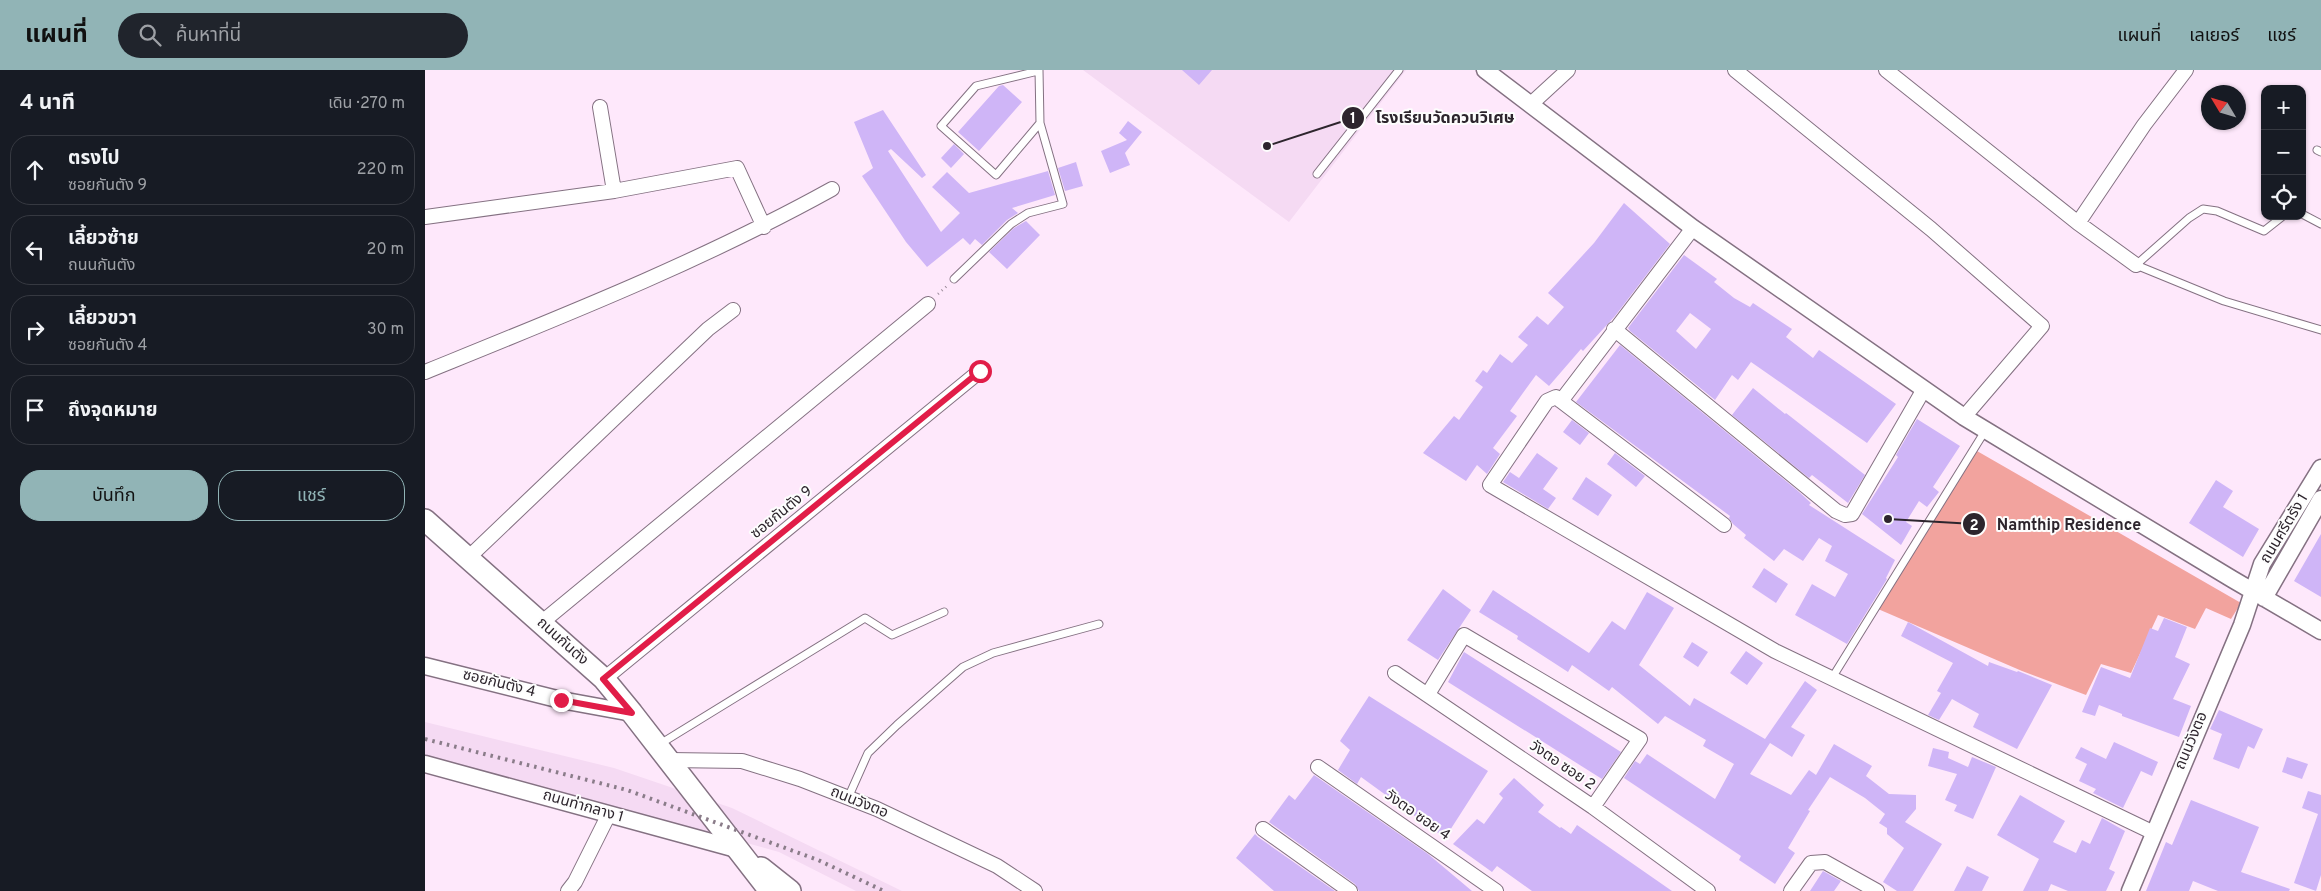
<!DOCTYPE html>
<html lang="th">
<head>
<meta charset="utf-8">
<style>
  body { margin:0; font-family:Overpass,"Noto Sans Thai",sans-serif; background:#20242c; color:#f1f3f6 }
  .controls { position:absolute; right:15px; top:15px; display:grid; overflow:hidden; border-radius:10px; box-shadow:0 1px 4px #0004 }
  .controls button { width:45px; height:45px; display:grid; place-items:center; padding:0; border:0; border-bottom:1px solid #363941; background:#171b24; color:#f1f3f6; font:25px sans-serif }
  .compass { position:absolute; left:1776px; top:15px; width:45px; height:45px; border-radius:50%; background:#171b24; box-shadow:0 1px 4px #0004; rotate:308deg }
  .stop { position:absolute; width:15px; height:15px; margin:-11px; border:4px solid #e11d48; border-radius:50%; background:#fff }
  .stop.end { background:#e11d48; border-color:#fff; box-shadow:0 1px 5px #0008 }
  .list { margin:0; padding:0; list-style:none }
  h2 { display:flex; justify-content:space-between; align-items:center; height:65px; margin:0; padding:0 20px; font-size:21px }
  h2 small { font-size:16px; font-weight:400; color:#9ea1a6 }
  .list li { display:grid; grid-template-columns:32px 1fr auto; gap:15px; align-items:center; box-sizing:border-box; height:70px; margin:0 10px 10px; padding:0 10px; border:1px solid #363941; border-radius:20px }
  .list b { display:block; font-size:19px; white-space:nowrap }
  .list p { margin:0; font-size:16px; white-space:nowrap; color:#9ea1a6 }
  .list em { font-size:16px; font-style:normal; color:#9ea1a6 }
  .actions { display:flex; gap:10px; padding:15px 20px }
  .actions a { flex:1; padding:11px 0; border:1px solid #91b4b6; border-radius:20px; text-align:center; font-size:18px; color:#91b4b6 }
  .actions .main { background:#91b4b6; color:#111 }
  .icon { flex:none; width:28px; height:28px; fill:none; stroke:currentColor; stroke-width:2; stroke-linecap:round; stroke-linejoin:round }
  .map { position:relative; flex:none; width:1896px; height:821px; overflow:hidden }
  header { display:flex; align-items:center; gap:30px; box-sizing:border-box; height:70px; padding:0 25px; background:#91b4b6; color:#111 }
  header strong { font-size:24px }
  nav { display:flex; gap:28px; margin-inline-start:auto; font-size:18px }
  .search { width:350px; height:45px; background:#20242c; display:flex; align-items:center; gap:12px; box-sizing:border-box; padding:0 18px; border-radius:28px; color:#9ea1a6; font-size:19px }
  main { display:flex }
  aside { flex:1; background:#171b24 }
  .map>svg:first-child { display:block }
</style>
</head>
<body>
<header>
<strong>แผนที่</strong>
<div class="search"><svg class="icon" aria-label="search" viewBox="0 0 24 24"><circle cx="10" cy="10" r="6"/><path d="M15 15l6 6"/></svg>ค้นหาที่นี่</div>
<nav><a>แผนที่</a><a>เลเยอร์</a><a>แชร์</a></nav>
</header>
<main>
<aside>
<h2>4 นาที<small>เดิน · 270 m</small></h2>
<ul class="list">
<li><svg class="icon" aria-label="ahead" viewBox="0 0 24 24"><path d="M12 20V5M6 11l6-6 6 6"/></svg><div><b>ตรงไป</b><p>ซอยกันตัง 9</p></div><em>220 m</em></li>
<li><svg class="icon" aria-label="left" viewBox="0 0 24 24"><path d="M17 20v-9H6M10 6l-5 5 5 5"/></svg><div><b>เลี้ยวซ้าย</b><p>ถนนกันตัง</p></div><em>20 m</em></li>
<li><svg class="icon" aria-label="right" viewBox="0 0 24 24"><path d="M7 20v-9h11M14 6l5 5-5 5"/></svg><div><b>เลี้ยวขวา</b><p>ซอยกันตัง 4</p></div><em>30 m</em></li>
<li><svg class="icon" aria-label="arrive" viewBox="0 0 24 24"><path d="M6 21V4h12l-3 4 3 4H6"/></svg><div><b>ถึงจุดหมาย</b></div></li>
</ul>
<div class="actions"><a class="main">บันทึก</a><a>แชร์</a></div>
</aside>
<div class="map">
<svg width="1896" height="821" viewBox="0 0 1896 821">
  <rect width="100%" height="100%" fill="#fee8fb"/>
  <path fill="#f5daf3" d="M658 0H981L864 152Z
    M0 652 189 698 307 738 477 821H431L354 782 53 699 0 689Z"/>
  <path fill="#f2a39e" d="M1552 381 1816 533 1806 549 1781 538 1770 559 1733 545 1706 603 1676 594 1661 625 1597 601 1453 539Z"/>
  <path fill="#cfb5f7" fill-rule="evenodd" d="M757 0H787L774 15Z
    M578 15 597 32 554 81 533 62 574 16Z
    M458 40 501 105 497 108 466 79 463 81 516 162 535 143 507 117 522 102 544 123 623 101 630 125 587 138 593 143 582 150 557 175 550 169 545 175 538 168 502 197 481 172 437 106 448 98 429 52Z
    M703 51 717 62 700 83 705 95 685 103 676 81 702 70 694 63Z
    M529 74 539 84 526 98 516 88Z
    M651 92 658 116 640 121 633 98Z
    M1199 133 1245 174 1190 246 1158 281 1156 279 1124 316 1111 305 1085 341 1092 346 1068 378 1075 384 1062 404 1052 395 1041 411 998 383 1029 346 1034 350 1058 317 1050 311 1058 300 1062 303 1075 284 1087 293 1103 275 1093 267 1112 246 1123 255 1139 237 1123 223 1169 173Z
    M601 151 615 165 582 199 564 182 589 158Z
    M1259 185 1292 209 1289 212 1309 228 1325 237 1328 233 1367 259 1361 267 1388 288 1394 280 1471 334 1442 373 1326 292 1313 310 1307 305 1290 330 1205 261 1203 258ZM1265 243 1286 259 1271 279 1251 261Z
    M1195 275 1373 421 1386 433 1384 435 1470 490 1461 508 1462 509 1422 574 1370 545 1387 514 1410 527 1423 504 1400 491 1407 476 1394 468 1378 491 1359 479 1349 491 1319 468 1321 465 1308 454 1304 448 1305 446 1151 332Z
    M1328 318 1360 344 1361 343 1440 405 1423 433 1387 405 1384 408 1307 345Z
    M1492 349 1535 376 1508 417 1514 422 1502 437 1494 431 1481 452 1487 456 1476 475 1437 444 1473 387 1471 385Z
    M1147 350 1164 363 1155 375 1138 362Z
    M1112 383 1133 398 1118 419 1131 428 1123 439 1078 412 1085 402 1094 408Z
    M1190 383 1220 406 1211 417 1182 394Z
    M1161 407 1187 425 1173 446 1147 429Z
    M1791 410 1808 421 1798 437 1834 459 1818 487 1764 453Z
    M1896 464V527L1869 511Z
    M1339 498 1363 514 1351 533 1327 517Z
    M1018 519 1046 540 1013 590 982 570Z
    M1068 520 1164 583 1187 551 1200 560 1222 522 1249 538 1214 595 1265 636 1269 628 1340 669 1380 611 1392 620 1366 657 1380 665 1367 687 1345 673 1325 704 1366 725 1384 700 1391 705 1409 674 1447 696 1441 706 1464 724 1491 725V739L1480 752 1517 774 1488 821H1472L1458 812 1479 778 1462 764V758L1454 753 1460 744 1440 728 1405 707 1383 740 1385 741 1363 778 1370 783 1350 814 1314 790 1316 786 1199 708 1210 691 1215 694 1222 684 1290 729 1309 694 1278 676 1281 670 1240 646 1233 654 1187 617 1184 621 1147 595 1143 602 1092 569 1093 566 1054 542Z
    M1739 548 1762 557 1750 587 1765 594 1748 629 1766 636 1754 667 1697 646V644L1674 635 1670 646 1657 642 1676 597 1705 608 1725 558 1733 561Z
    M1483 552 1563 596 1564 592 1592 602 1593 601 1627 615 1592 679 1548 657 1554 644 1527 629 1514 650 1503 645 1516 623 1512 621 1528 593 1476 566Z
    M1267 572 1283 582 1273 597 1258 587Z
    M1321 581 1338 593 1322 615 1305 603Z
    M1039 582 1196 682 1177 709 1023 612Z
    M944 626 1063 701 1020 768 936 707 932 714 913 700 925 680 915 671Z
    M1794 640 1838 659 1829 679 1823 676 1814 699 1788 689 1797 664 1785 659Z
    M1689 672 1733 692 1727 706 1716 701 1698 738 1668 723 1671 719 1654 711 1662 694 1650 688 1656 677 1681 689Z
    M1508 678 1524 682 1523 688 1543 697 1547 687 1571 697 1548 749 1529 741 1532 735 1520 730 1532 704 1503 696Z
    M1862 687 1883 694 1877 709 1857 702Z
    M889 705 1003 784 1047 821H934L930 814 844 752 864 725 870 730Z
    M1089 708 1119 735 1113 742 1135 758 1136 757 1146 764 1152 755 1247 821H1107L1072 796 1067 802 1028 774 1052 749 1059 754 1078 728 1074 724Z
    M1883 721 1896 725V805L1891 821 1869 813 1893 744 1877 738Z
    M1595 725 1640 751 1628 772 1651 783 1657 770 1665 774 1677 748 1700 761 1684 799 1690 802 1681 821H1643L1626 814 1623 821H1598L1614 789 1572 765Z
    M1766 730 1834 757 1816 802 1865 819 1864 821H1793L1768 811 1764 821H1721L1741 772 1747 775Z
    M830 764 833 767 910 821H849L811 788Z
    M1542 796 1564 807 1557 821H1529Z
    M1398 801 1416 811 1409 821H1385Z"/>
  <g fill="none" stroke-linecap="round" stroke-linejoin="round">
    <g stroke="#847182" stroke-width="9">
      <path id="service" d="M613 1 551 16 516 56 571 105 615 53 614 0
        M1892 80 1896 82
        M892 104 974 0
        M1877 144 1896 154
        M1858 146 1839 161 1792 141 1778 139 1764 148 1711 195 1799 231 1896 260
        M529 209 586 154 603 143 638 134 615 53
        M1407 608 1560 361
        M235 674 440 548 467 565 519 542
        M423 728 443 683 472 655 538 597 568 583 674 554"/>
    </g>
    <g stroke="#847182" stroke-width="16">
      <path id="minor" d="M1310 0 1506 159 1617 256 1539 347
        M1461 0 1653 153 1711 195
        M1106 34 1143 0
        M175 37 189 121
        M0 147 189 121 312 98 339 157
        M1653 153 1719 55 1761 0
        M1268 158 1136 331 1299 455
        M1189 259 1411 441 1420 445 1427 444 1499 319
        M0 302C138 246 277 191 407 119
        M1136 331 1131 327 1122 331 1065 415 1350 581 1729 763
        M42 489 283 259 308 240
        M116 553 503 234
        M970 603 1168 737 1283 821
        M179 609 555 301
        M1003 624 1039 565 1215 669 1168 737
        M244 690 317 691 375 709 452 739 572 796 610 821
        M893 697 1071 821
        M838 759 925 821
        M143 821 150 812 184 744
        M1366 821 1386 793 1400 792 1452 821"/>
    </g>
    <g stroke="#847182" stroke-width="19">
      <path id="tertiary" d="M1060 0 1268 158 1539 347 1807 509 1896 561
        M1839 528 1896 429
        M0 596 136 630 207 643
        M0 694 315 780
        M1705 821 1817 555 1837 494 1896 398"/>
    </g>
    <g stroke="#847182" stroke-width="24">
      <path id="primary" d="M0 450 179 609 207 643 345 821
        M336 798 365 821"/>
    </g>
    <path stroke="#9d8d9b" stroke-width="2.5" stroke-dasharray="1 4" stroke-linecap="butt" d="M513 224 522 216"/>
    <use href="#service" stroke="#fff" stroke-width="7"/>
    <use href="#minor" stroke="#fff" stroke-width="14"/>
    <use href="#tertiary" stroke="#fff" stroke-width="16"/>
    <use href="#primary" stroke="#fff" stroke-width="21"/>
    <path stroke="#8a7c89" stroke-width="4" stroke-dasharray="2.5 5" stroke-linecap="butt" d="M0 669 202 720 393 790 459 821"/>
  </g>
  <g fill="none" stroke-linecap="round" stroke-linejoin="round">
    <path stroke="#e11d48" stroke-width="6" d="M136 630 207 643 178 609 555 301"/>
  </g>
  <g text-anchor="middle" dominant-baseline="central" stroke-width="4" stroke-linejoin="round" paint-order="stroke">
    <g font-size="15" fill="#2d252d" stroke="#fdfdfd">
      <text transform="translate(357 443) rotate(-39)">ซอยกันตัง 9</text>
      <text transform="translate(1860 459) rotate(-59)">ถนนศรีตรัง 1</text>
      <text transform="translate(137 572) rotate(42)">ถนนกันตัง</text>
      <text transform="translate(74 614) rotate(14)">ซอยกันตัง 4</text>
      <text transform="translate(1767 671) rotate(-67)">ถนนวังตอ</text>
      <text transform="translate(1137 696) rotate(34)">วังตอ ซอย 2</text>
      <text transform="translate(434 733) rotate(22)">ถนนวังตอ</text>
      <text transform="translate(158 737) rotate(16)">ถนนท่ากลาง 1</text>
      <text transform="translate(992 746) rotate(35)">วังตอ ซอย 4</text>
    </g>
  </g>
  <path fill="none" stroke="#2d252d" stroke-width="2" d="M842 76L928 48M1463 449L1549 454"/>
  <g fill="#2d252d" stroke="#fdfdfd" stroke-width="2">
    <circle cx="842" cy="76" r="5"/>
    <circle cx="1463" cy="449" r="5"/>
    <circle cx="928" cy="48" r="12"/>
    <circle cx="1549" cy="454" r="12"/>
  </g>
  <g font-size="15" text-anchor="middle" font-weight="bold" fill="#fff">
    <text x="928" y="53">1</text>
    <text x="1549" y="460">2</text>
  </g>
  <g font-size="16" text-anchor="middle" font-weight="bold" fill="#2d252d" stroke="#fdfdfd" stroke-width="4" stroke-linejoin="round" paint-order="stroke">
    <text x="1020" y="53">โรงเรียนวัดควนวิเศษ</text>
    <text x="1644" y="460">Namthip Residence</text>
  </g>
</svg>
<div class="controls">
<button>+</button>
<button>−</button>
<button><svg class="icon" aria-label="locate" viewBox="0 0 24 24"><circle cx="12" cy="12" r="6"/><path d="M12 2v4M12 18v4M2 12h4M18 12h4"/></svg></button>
</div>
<svg class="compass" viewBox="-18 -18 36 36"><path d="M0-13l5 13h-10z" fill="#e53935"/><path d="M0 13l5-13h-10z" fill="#9ea1a6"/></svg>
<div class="stop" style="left:555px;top:301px"></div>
<div class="stop end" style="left:136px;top:630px"></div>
</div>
</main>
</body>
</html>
